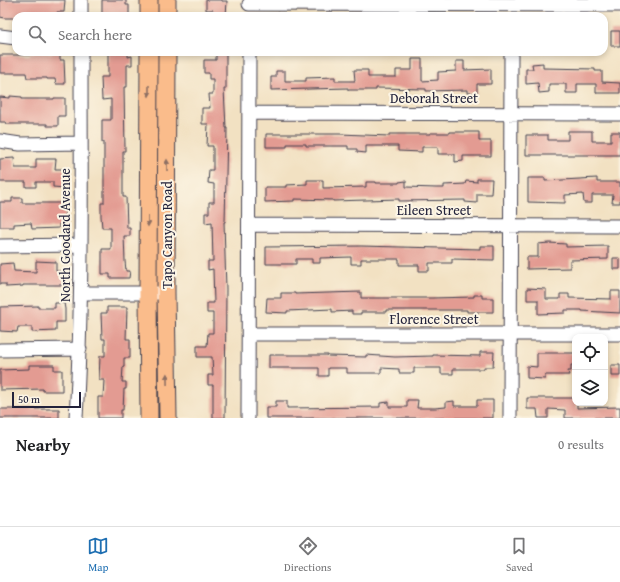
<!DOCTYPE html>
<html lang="en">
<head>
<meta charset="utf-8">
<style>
  body { margin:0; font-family:"Gentium Book Plus",serif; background:#f6f6f6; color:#202124 }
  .controls { position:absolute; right:12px; bottom:12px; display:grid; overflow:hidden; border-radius:8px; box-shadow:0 2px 6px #0003 }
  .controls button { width:36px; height:36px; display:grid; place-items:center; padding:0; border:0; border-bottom:1px solid #e0e0e0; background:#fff; color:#202124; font:20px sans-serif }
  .scale { position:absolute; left:12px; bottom:10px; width:69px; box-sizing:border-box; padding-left:4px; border:2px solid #22223b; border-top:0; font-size:11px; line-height:14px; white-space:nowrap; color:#22223b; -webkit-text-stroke:3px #fcf5e5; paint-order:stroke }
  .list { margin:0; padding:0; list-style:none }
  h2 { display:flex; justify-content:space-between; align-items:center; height:52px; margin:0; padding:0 16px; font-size:17px }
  h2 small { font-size:13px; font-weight:400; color:#757577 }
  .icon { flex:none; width:22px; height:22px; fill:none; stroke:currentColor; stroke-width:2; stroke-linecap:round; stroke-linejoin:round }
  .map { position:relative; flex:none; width:620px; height:418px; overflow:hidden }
  .search { position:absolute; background:#fff; box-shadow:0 2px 6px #0003; left:12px; right:12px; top:12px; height:44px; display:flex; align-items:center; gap:10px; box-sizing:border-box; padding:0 14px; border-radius:12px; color:#757577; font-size:15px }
  .sheet { height:108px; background:#fff }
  nav { display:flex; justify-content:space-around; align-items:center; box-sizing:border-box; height:56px; border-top:1px solid #e0e0e0; background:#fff; font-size:11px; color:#757577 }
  nav a { display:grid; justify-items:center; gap:2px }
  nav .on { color:#1f6fb2 }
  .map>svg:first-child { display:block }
</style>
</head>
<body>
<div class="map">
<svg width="620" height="418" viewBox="0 0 620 418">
  <rect width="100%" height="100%" fill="#fcf5e5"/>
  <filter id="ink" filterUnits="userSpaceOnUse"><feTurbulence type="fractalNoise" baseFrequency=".025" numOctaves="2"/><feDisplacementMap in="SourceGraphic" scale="8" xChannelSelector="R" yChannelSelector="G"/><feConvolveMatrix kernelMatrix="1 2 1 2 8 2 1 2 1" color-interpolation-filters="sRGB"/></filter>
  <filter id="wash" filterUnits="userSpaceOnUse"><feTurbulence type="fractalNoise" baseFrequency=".012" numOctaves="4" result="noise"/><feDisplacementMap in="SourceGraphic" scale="16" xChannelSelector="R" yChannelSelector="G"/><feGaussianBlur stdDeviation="0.9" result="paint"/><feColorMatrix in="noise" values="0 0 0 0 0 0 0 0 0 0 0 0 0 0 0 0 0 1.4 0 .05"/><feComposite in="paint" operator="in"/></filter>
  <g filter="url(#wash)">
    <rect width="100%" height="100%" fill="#f2e1c2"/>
    <g id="blocks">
      <path fill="#e39b92" d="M0 0H65L64 12H57V16H15V18H5L0 17Z
        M102 0H126V5H129V16H102Z
        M206 0H222V1H227L226 16H213V10H206Z
        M611 31H620V46H611Z
        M108 52H128V57L132 56V65H127V87H124L125 151H123V197H126L127 228H130V236H124L125 261 126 271H130L129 278H110V274H102V249H111V228H102L101 216V203H104V142H102V120H111V99L102 100 101 77H108Z
        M216 52H226V89H224L226 128H227L225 222H224L226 289 225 418H213V385H208V375H213L212 357H197V346H207L208 333H213V313H207V303H214L213 269 208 270V261H213L212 222 205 223V213H209V202H214V184L208 183 209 170H213V146H207L208 124H202V108H210L209 94H213V79H209V73H204V60H216Z
        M30 53H60V60H64L65 84H56L55 79H47V78H27L26 73H0V55H30Z
        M412 59H422V81L438 80V72L456 71V61H464V70L491 69V84H477V93H467V90L426 91V89L376 88V90H348V88L271 90V77H276V71H285V81H306V78L335 77V81H355L354 70H368V77H396V70H412Z
        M543 63V68L595 69V71H602V82L620 83V93H596V84H577V93H566V84H549V92L539 93 538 83 526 84V69H533L532 64Z
        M10 96 22 97V99H54V98H65V116H58V126H47V124H6V122H0V97L10 98Z
        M568 131H592V141H611V132H620V155H526V135H548V140H568Z
        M450 132H479V141H491V156H463V161L455 162V154H438V147H422V152L398 151V146H366V153L357 152V149H348V146H306V144H287V147H266V134H340L389 136V134H430V133H450Z
        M14 158 15 168H36V159H56L55 169H65V188L53 187V182H36V187H26V182H0V159Z
        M528 178H545V181L597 178V182H620V203H612L613 195H592V203H584L583 194 565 195V203L528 202Z
        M477 179H492L491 194H477V203L465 202V200L399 201V199L333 201V200L294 199V201L265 202V187H286V185L307 184V180H323V188L366 187V182H376V183H399V182L406 181V187L436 188H444V185L465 184 466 181 477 182Z
        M12 198H22V203H65V224H59V228L32 229 31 223 14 224V227H0V202H12Z
        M549 243 566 244V247L608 246V259L570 260V268L527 269V257H538V244Z
        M361 246 480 249V246H494V260L452 259V263H429V271H419V265H399V259H361V264H351V257L320 258V263H312V259H296V264H266V247Z
        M613 258H620V269H613Z
        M36 261 56 262V271H65V285H23V286L6 287V284H0V264L13 263 14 271 36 272Z
        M527 288 546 289V299H560V294H569V298L611 299V291H620V313L582 311V310H565V313L538 314V300H527Z
        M361 292V298H432L474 297V295H482V298H493V312H467V310H386V312H361V314H352V311L332 312V309L287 311V313L266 312 267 298H281V293H295V294Z
        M55 303H64L65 309V322H56V331L32 332V327H18L17 332 0 331V307L38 306V308H55Z
        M107 307H127L126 339H130V358H124V367H123L122 382H126V389H124L123 410H121V418H98V397H103L104 380H99L100 356H105V339H102L101 313H107Z
        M480 352H494L493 367H484V369H453V374H441V368H414V373H399V369L381 368V373H347V368H328V376H319V368H269V355H328V356L366 357V355L395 357 433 356V355L480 356Z
        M537 353H575V365H571V371H568L569 375H545V379L527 378V366L537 367Z
        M29 365H54V370H62V391H43V389L0 390V370L29 369Z
        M611 365H620V376H611Z
        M527 398H575V403H577V408L620 407V418H565V410L548 409V418H538L537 409H527Z
        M407 400H418L417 408H435L446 407V402L454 401V406H477V400H493V418H266V407H276V401H287V408L380 407V403L389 402V407H407Z
        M0 409H59V418H0Z"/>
    </g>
  </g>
  <g filter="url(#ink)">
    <use href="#blocks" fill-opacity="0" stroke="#413f4f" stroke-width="1"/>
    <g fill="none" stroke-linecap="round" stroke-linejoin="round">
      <g stroke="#413f4f" stroke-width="15">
        <path id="minor" d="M249 4 620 5
          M81 16V0
          M0 36 16 38
          M249 113 620 114
          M0 141 20 144 81 143
          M249 225 620 226
          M0 246 81 245
          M81 293H166
          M249 334H620
          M0 350 80 349
          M76 418C83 296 81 174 81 52
          M248 418 249 52
          M510 418 511 52"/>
      </g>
      <g stroke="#413f4f" stroke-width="19">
        <path id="major" d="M149 16V0
          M167 16V0
          M167 52 166 293 168 418
          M149 418 148 293 149 52"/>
      </g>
      <use href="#minor" stroke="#fff" stroke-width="13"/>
      <use href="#major" stroke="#fabc8b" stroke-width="17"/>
    </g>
    <defs><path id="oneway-solid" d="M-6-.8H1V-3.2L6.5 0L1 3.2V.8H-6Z"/></defs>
    <g fill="#8e6f63">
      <use href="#oneway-solid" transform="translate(149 91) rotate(90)"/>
      <use href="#oneway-solid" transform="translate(167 165) rotate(-90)"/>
      <use href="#oneway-solid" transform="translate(148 221) rotate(90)"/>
      <use href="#oneway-solid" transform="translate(167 379) rotate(-91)"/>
    </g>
  </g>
  <g text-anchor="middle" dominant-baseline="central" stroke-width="4" stroke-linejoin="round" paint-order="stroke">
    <g font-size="14" fill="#22223b" stroke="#fcf5e5">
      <text x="434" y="98">Deborah Street</text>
      <text x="434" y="210">Eileen Street</text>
      <text transform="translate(65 235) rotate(-90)">North Goodard Avenue</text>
      <text transform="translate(167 235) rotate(-90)">Tapo Canyon Road</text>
      <text x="434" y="319">Florence Street</text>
    </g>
  </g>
</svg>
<div class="controls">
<button><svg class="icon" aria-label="locate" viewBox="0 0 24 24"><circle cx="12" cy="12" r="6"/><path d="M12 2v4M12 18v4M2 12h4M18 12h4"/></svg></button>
<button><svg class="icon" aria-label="layers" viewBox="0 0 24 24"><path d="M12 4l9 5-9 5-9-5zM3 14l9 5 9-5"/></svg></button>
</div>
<div class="scale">50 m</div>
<div class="search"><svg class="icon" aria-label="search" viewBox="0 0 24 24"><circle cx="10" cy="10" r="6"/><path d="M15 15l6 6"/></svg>Search here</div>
</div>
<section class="sheet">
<h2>Nearby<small>0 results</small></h2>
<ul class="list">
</ul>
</section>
<nav>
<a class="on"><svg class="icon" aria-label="map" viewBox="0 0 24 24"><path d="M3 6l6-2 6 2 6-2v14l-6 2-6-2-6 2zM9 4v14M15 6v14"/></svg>Map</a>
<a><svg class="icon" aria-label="directions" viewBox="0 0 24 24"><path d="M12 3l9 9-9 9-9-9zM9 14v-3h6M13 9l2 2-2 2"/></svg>Directions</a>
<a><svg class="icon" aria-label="saved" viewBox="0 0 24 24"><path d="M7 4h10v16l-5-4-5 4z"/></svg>Saved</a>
</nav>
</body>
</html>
